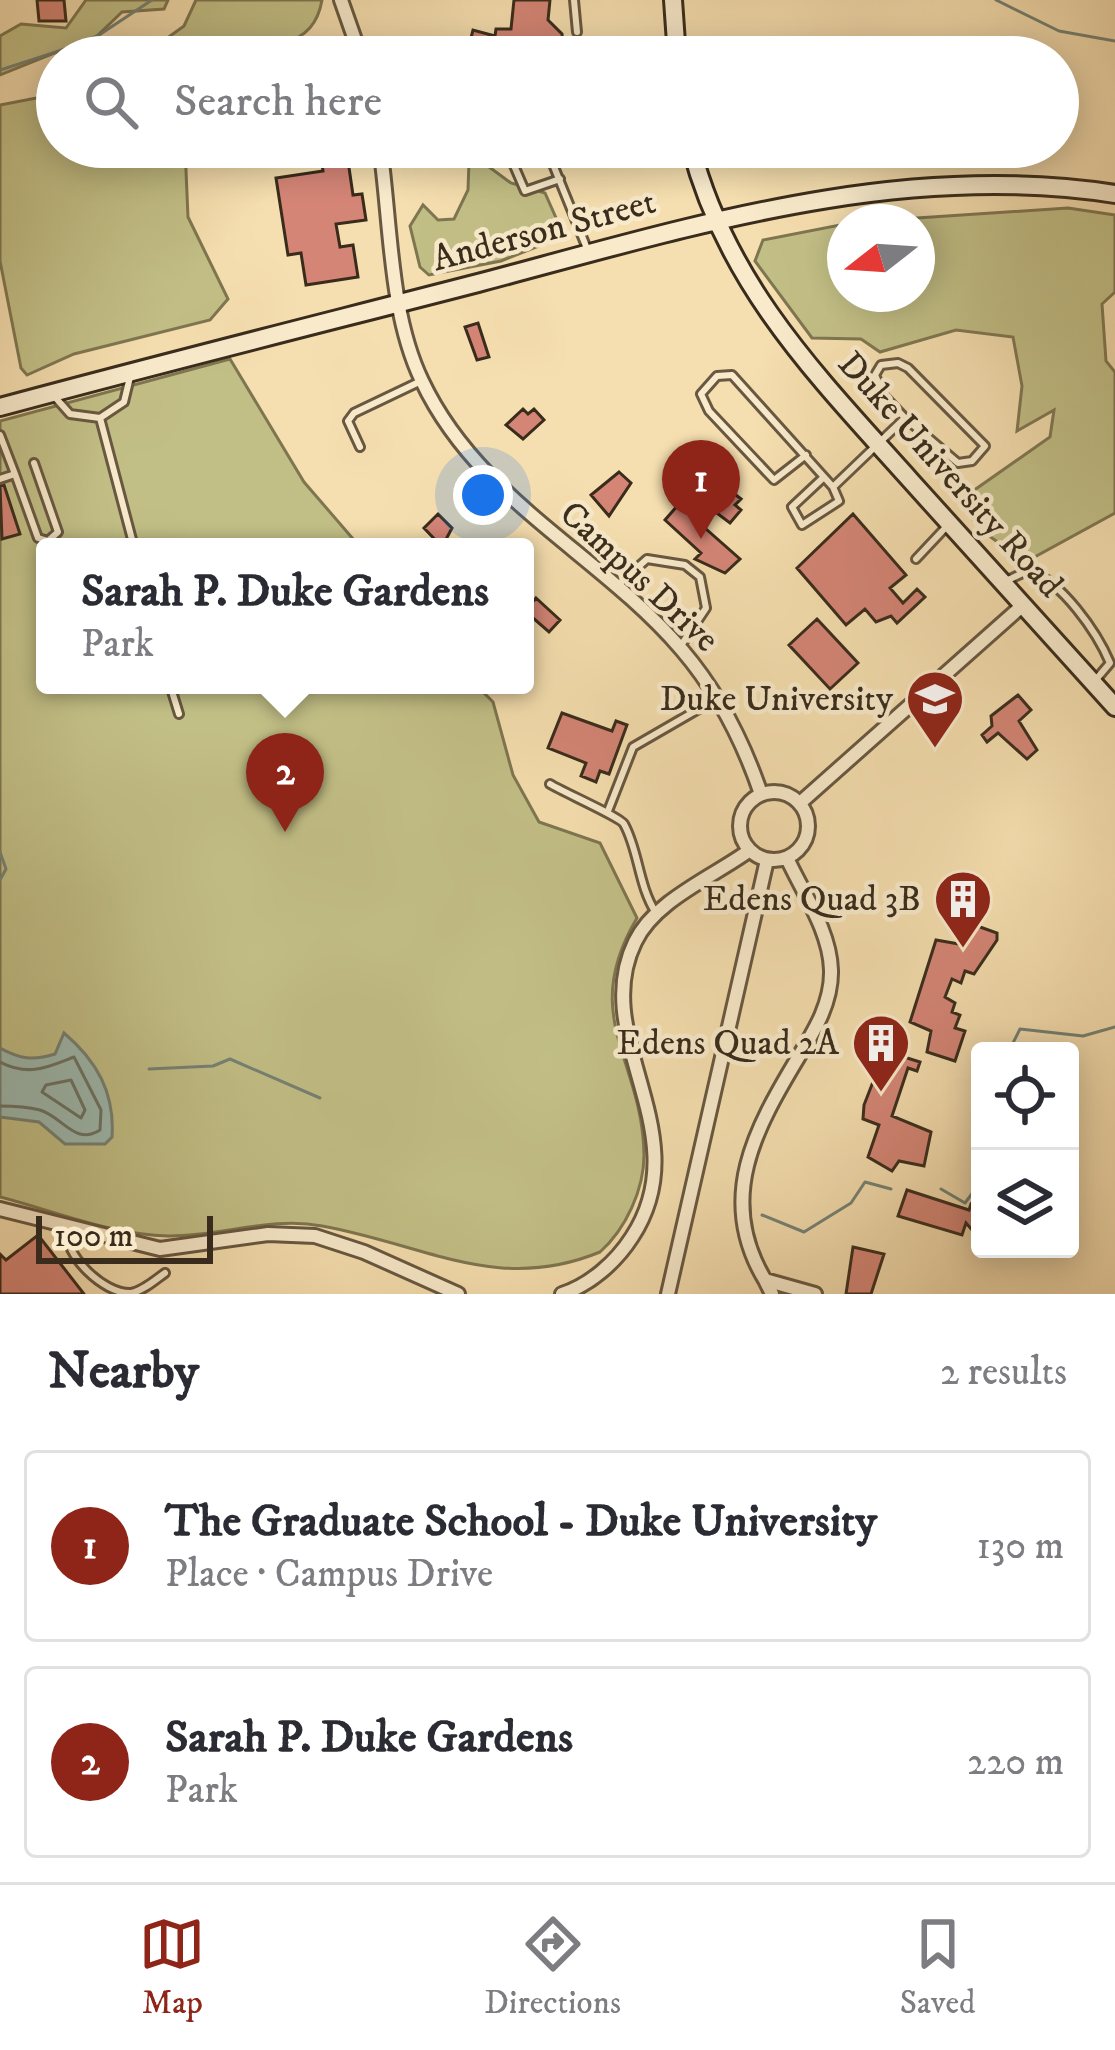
<!DOCTYPE html>
<html lang="en">
<head>
<meta charset="utf-8">
<style>
  body { margin:0; font-family:"IM FELL DW Pica",serif; background:#f7f7f7; color:#2b2b33 }
  .controls { position:absolute; right:36px; bottom:36px; display:grid; overflow:hidden; border-radius:12px; box-shadow:0 6px 30px #0003 }
  .controls button { width:108px; height:108px; display:grid; place-items:center; padding:0; border:0; border-bottom:3px solid #e1e1e2; background:#fff; color:#2b2b33; font:60px sans-serif }
  .compass { position:absolute; left:827px; top:204px; width:108px; height:108px; border-radius:50%; background:#fff; box-shadow:0 6px 30px #0003; rotate:253deg }
  .scale { position:absolute; left:36px; bottom:30px; width:177px; box-sizing:border-box; padding-left:12px; border:6px solid #392c1c; border-top:0; font-size:33px; line-height:42px; white-space:nowrap; color:#392c1c; -webkit-text-stroke:9px #f8eacb; paint-order:stroke }
  .you { position:absolute; left:483px; top:495px; width:42px; height:42px; margin:-30px; border:9px solid #fff; border-radius:50%; background:#1a73e8; box-shadow:0 0 0 18px #1a73e833 }
  .badge { display:grid; place-items:center; width:78px; height:78px; border-radius:50%; background:#8f2418; color:#fff; font-size:39px; font-weight:700 }
  .pin { position:absolute; translate:-50% -99px; filter:drop-shadow(0 3px 6px #0008) }
  .pin::after { content:''; position:absolute; top:63px; width:42px; height:36px; background:inherit; clip-path:polygon(0 0,100% 0,50% 100%) }
  .popup { position:absolute; left:36px; top:538px; width:498px; height:156px; box-sizing:border-box; display:grid; place-content:center; border-radius:12px; background:#fff; filter:drop-shadow(0 3px 9px #0005); font-size:39px; white-space:nowrap; color:#7c7c81 }
  .popup b { font-size:45px; color:#2b2b33 }
  .popup::after { content:''; position:absolute; left:50%; top:100%; margin-left:-24px; border:24px solid transparent; border-top-color:#fff }
  .list { margin:0; padding:0; list-style:none }
  h2 { display:flex; justify-content:space-between; align-items:center; height:156px; margin:0; padding:0 48px; font-size:51px }
  h2 small { font-size:39px; font-weight:400; color:#7c7c81 }
  .list li { display:grid; grid-template-columns:78px 1fr auto; gap:36px; align-items:center; box-sizing:border-box; height:192px; margin:0 24px 24px; padding:0 24px; border:3px solid #e1e1e2; border-radius:12px }
  .list b { display:block; font-size:45px; white-space:nowrap }
  .list p { margin:0; font-size:39px; white-space:nowrap; color:#7c7c81 }
  .list em { font-size:39px; font-style:normal; color:#7c7c81 }
  .icon { flex:none; width:66px; height:66px; fill:none; stroke:currentColor; stroke-width:2; stroke-linecap:round; stroke-linejoin:round }
  .map { position:relative; flex:none; width:1115px; height:1294px; overflow:hidden }
  .search { position:absolute; background:#fff; box-shadow:0 6px 30px #0003; left:36px; right:36px; top:36px; height:132px; display:flex; align-items:center; gap:30px; box-sizing:border-box; padding:0 42px; border-radius:66px; color:#7c7c81; font-size:45px }
  .sheet { height:588px; background:#fff }
  nav { display:flex; justify-content:space-around; align-items:center; box-sizing:border-box; height:168px; border-top:3px solid #e1e1e2; background:#fff; font-size:33px; color:#7c7c81 }
  nav a { display:grid; justify-items:center; gap:6px }
  nav .on { color:#8f2418 }
  .map>svg:first-child { display:block }
</style>
</head>
<body>
<div class="map">
<svg width="1115" height="1294" viewBox="0 0 1115 1294">
  <rect width="100%" height="100%" fill="#f5deaf"/>
  <filter id="stains"><feTurbulence type="fractalNoise" baseFrequency=".00167" numOctaves="4"/><feColorMatrix values="0 0 0 0 .2 0 0 0 0 .09 0 0 0 0 .02 0 0 0 .5 -.17"/></filter>
  <radialGradient id="worn" r=".72"><stop offset=".6" stop-color="#630" stop-opacity="0"/><stop offset="1" stop-color="#630" stop-opacity=".3"/></radialGradient>
  <path fill="#c2bf86" stroke="#7e7651" stroke-width="3" d="M86 0H168L164 9 122 12 97 36 0 75V36L21 24 66 28Z
    M196 0H322C313 53 264 47 220 39L221 57H141L184 26Z
    M57 94V147H185L188 217 228 299 210 320 74 354 27 375 21 368 0 261V105Z
    M477 158 511 183 545 193 564 236 501 261 429 275 420 267 410 226 423 205 438 220 454 219 468 190 469 162Z
    M1068 208 1115 215V292L1102 304 1106 361 1115 372V513L1029 560C1004 548 969 528 963 498L1050 437 1054 410 1017 431 1022 386 1013 337 956 330 880 352 861 339 812 338 755 261 763 240 845 224V294H917V222H857Z
    M230 359 304 482 360 547H45V685H476L493 702 513 775 539 822 600 843 637 918C578 1017 643 1060 644 1155 644 1189 626 1229 600 1252 498 1294 427 1245 322 1226 269 1216 221 1237 168 1236 112 1235 54 1211 0 1197V421Z"/>
  <path fill="#9dbbb1" stroke="#758275" stroke-width="3" d="M64 1033C97 1061 115 1093 112 1137L105 1144H65L39 1122 0 1117V1048C20 1059 33 1061 55 1054Z"/>
  <g fill="none" stroke-linecap="round" stroke-linejoin="round">
    <path stroke="#6b7466" stroke-width="3" d="M0 1062C29 1077 48 1067 74 1057L101 1110 100 1130C75 1146 63 1117 40 1110 28 1107 12 1106 0 1106
      M71 1080 85 1110 81 1118 42 1092 46 1085Z"/>
    <path stroke="#758275" stroke-width="3" d="M996 0 1059 31 1115 41
      M0 70 90 41 152 0
      M0 852 6 869 0 880
      M1009 1051 1020 1029 1083 1036 1115 1027
      M149 1069 213 1066 230 1059 320 1098
      M941 1189 965 1203 980 1183
      M762 1215 804 1232 851 1203 865 1182 891 1189"/>
  </g>
  <path fill="#d48576" stroke="#392c1c" stroke-width="3" d="M37 0H64L66 21H39Z
    M514 0H550L548 20 562 34 563 48 600 44 602 57H466L473 30 495 36 496 29H511Z
    M346 147 353 195 362 194 366 220 336 224 340 247 353 245 358 277 306 285 301 253 288 255 276 178 323 171 320 150Z
    M478 323 489 357 477 360 465 327Z
    M523 409 528 414 534 409 544 420 523 439 506 425Z
    M705 471 741 499 735 505 741 510 730 523 701 501 689 514 740 559 725 573 695 559 701 553 665 520 691 490 685 484 696 472 701 476Z
    M619 472 631 483 609 516 591 495Z
    M4 485 20 534 2 539 0 486Z
    M438 514 452 528 442 547 424 528Z
    M853 514 906 575 890 588 903 603 917 589 925 597 897 623 891 616 876 622 865 609 846 625 797 568Z
    M536 598 560 620 549 632 525 611Z
    M817 619 858 663 830 689 789 645Z
    M1018 695 1031 710 1019 721 1037 750 1027 759 998 733 987 742 982 735 992 726 991 716Z
    M562 713 612 731 616 721 627 725 609 774 600 771 596 782 581 776 586 763 548 748Z
    M969 923 997 933V940L974 974 965 971 961 983 952 979 945 997 955 1003 952 1012 960 1015 955 1028 965 1031 955 1061 927 1052 931 1031 910 1022 936 940 959 944Z
    M885 1051 920 1062 917 1071 908 1068 892 1116 931 1132 924 1166 899 1161 892 1171 868 1157 879 1125 863 1119 864 1105Z
    M907 1190 969 1210 971 1204 980 1207V1239L966 1223 962 1235 898 1216Z
    M38 1235 84 1294H0V1254L6 1260Z
    M853 1247 884 1254 871 1294H846Z"/>
  <g fill="none" stroke-linecap="round" stroke-linejoin="round">
    <g stroke="#685841" stroke-width="12">
      <path id="lane" d="M574 0 577 32
        M506 147 525 191 560 179
        M546 147 588 251
        M54 396 70 414 100 418 124 402 130 377
        M100 418 134 547
        M0 435 15 474
        M360 447 348 421 354 413 419 382
        M806 455 774 480 709 411 701 394 717 376 732 375 833 487 905 418 958 463 972 461 985 446 908 368 898 363 881 365 875 375 884 396 905 418
        M824 477 792 507 802 525 839 501 833 487
        M0 479 15 474 38 538 48 541 58 532 34 463
        M916 559 947 526
        M1006 581 1029 570C1062 582 1097 632 1110 663L1093 683
        M619 584 647 559 685 565 700 577 706 608 680 647
        M170 685 179 714
        M550 784C563 792 620 817 624 824 639 851 638 885 656 913
        M608 811 633 747 716 699
        M66 1228C64 1255 103 1294 131 1293 143 1291 155 1280 165 1273"/>
    </g>
    <g stroke="#685841" stroke-width="18">
      <path id="street" d="M341 0 361 57
        M380 147C391 222 389 313 422 381 478 500 600 554 682 650 718 692 743 741 761 794
        M740 826a34 34 0 1 1 68 0a34 34 0 1 1-68 0Z
        M800 803 1023 605
        M0 1209 160 1249 268 1234 315 1236 364 1252 458 1294
        M765 1280C716 1199 755 1129 799 1056 815 1030 832 1002 831 970 830 931 803 893 787 858
        M562 1294C590 1285 616 1262 632 1237 700 1133 588 1038 635 942 655 900 713 877 750 850
        M668 1294 767 860
        M772 1294 765 1280 815 1294"/>
    </g>
    <g stroke="#392c1c" stroke-width="22">
      <path id="secondary" d="M673 0 677 57
        M691 147C727 286 818 377 911 481 979 556 1047 632 1115 707
        M0 407C159 364 319 324 478 283 686 228 897 160 1115 194"/>
    </g>
    <use href="#lane" stroke="#f8eacb" stroke-width="6"/>
    <use href="#street" stroke="#f8eacb" stroke-width="12"/>
    <use href="#secondary" stroke="#f8eacb" stroke-width="16"/>
  </g>
  <defs>
    <g id="university-pin" transform="scale(3)"><path d="M0 17L-7.5 6A9.5 9.5 0 1 1 7.5 6Z" fill="#8f2418" stroke="#f8eacb"/><path d="M0-5L7-2L0 1L-7-2ZM-4 1L0 2.5L4 1V4Q0 6-4 4Z" fill="#fff"/></g>
    <g id="building-pin" transform="scale(3)"><path d="M0 17L-7.5 6A9.5 9.5 0 1 1 7.5 6Z" fill="#8f2418" stroke="#f8eacb"/><path d="M-4-6H4V6H1V3H-1V6H-4ZM-2.5-4.3h1.7v1.8h-1.7ZM.8-4.3h1.7v1.8H.8ZM-2.5-1h1.7V.8h-1.7ZM.8-1h1.7V.8H.8Z" fill="#fff"/></g>
  </defs>
  <g fill-rule="evenodd">
    <use href="#university-pin" x="935" y="699"/>
    <use href="#building-pin" x="963" y="899"/>
    <use href="#building-pin" x="881" y="1043"/>
  </g>
  <g text-anchor="middle" dominant-baseline="central" stroke-width="9" stroke-linejoin="round" paint-order="stroke">
    <g font-size="36" fill="#392c1c" stroke="#f8eacb">
      <text transform="translate(544 231) rotate(-15)">Anderson Street</text>
      <text transform="translate(950 475) rotate(48)">Duke University Road</text>
      <text transform="translate(639 577) rotate(43)">Campus Drive</text>
    </g>
    <g font-size="36" fill="#392c1c" stroke="#f8eacb" text-anchor="end">
      <text x="893" y="699">Duke University</text>
      <text x="921" y="899">Edens Quad 3B</text>
      <text x="839" y="1043">Edens Quad 2A</text>
    </g>
  </g>
  <rect width="100%" height="100%" filter="url(#stains)"/>
  <rect width="100%" height="100%" fill="url(#worn)"/>
</svg>
<div class="controls">
<button><svg class="icon" aria-label="locate" viewBox="0 0 24 24"><circle cx="12" cy="12" r="6"/><path d="M12 2v4M12 18v4M2 12h4M18 12h4"/></svg></button>
<button><svg class="icon" aria-label="layers" viewBox="0 0 24 24"><path d="M12 4l9 5-9 5-9-5zM3 14l9 5 9-5"/></svg></button>
</div>
<svg class="compass" viewBox="-18 -18 36 36"><path d="M0-13l5 13h-10z" fill="#e53935"/><path d="M0 13l5-13h-10z" fill="#7c7c81"/></svg>
<div class="scale">100 m</div>
<div class="you"></div>
<div class="pin badge" style="left:701px;top:539px">1</div>
<div class="pin badge" style="left:285px;top:832px">2</div>
<div class="popup"><b>Sarah P. Duke Gardens</b>Park</div>
<div class="search"><svg class="icon" aria-label="search" viewBox="0 0 24 24"><circle cx="10" cy="10" r="6"/><path d="M15 15l6 6"/></svg>Search here</div>
</div>
<section class="sheet">
<h2>Nearby<small>2 results</small></h2>
<ul class="list">
<li><span class="badge">1</span><div><b>The Graduate School - Duke University</b><p>Place · Campus Drive</p></div><em>130 m</em></li>
<li><span class="badge">2</span><div><b>Sarah P. Duke Gardens</b><p>Park</p></div><em>220 m</em></li>
</ul>
</section>
<nav>
<a class="on"><svg class="icon" aria-label="map" viewBox="0 0 24 24"><path d="M3 6l6-2 6 2 6-2v14l-6 2-6-2-6 2zM9 4v14M15 6v14"/></svg>Map</a>
<a><svg class="icon" aria-label="directions" viewBox="0 0 24 24"><path d="M12 3l9 9-9 9-9-9zM9 14v-3h6M13 9l2 2-2 2"/></svg>Directions</a>
<a><svg class="icon" aria-label="saved" viewBox="0 0 24 24"><path d="M7 4h10v16l-5-4-5 4z"/></svg>Saved</a>
</nav>
</body>
</html>
